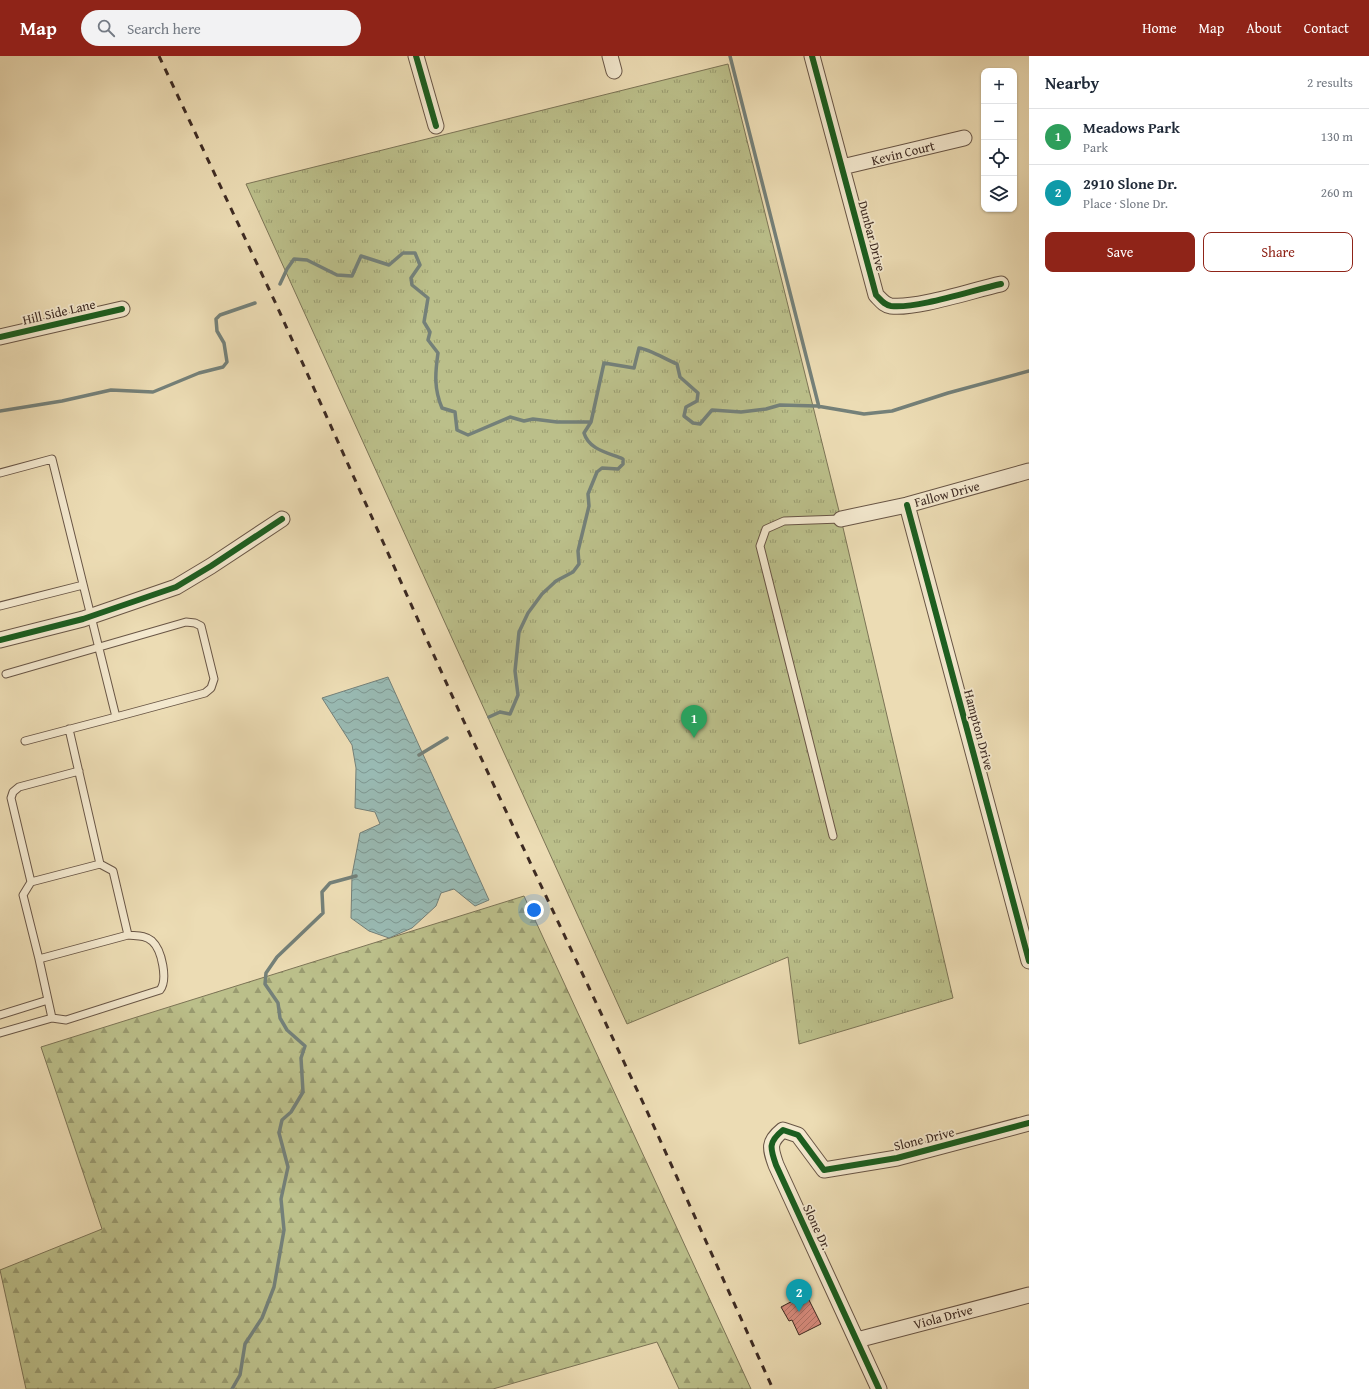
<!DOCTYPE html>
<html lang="en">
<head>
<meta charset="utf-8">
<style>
  body { margin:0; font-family:"Gentium Book Plus",serif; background:#f2f2f3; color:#1f2937 }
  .controls { position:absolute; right:12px; top:12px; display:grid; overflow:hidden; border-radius:8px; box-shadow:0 1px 3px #0004 }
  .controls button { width:36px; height:36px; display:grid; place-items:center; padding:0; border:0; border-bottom:1px solid #e0e1e3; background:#fff; color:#1f2937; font:20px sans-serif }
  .you { position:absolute; left:534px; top:854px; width:14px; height:14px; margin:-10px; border:3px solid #fff; border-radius:50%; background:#1a73e8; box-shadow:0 0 0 6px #1a73e833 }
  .badge { display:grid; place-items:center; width:26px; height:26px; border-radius:50%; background:#8f2418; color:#fff; font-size:13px; font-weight:700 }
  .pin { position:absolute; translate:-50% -33px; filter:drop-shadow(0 1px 2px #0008) }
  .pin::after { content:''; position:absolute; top:21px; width:14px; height:12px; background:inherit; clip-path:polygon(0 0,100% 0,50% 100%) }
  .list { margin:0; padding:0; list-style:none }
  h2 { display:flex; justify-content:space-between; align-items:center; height:52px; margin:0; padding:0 16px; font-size:17px }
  h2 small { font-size:13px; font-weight:400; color:#747a83 }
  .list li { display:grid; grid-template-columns:26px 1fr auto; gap:12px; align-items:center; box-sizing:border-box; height:56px; padding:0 16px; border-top:1px solid #e0e1e3 }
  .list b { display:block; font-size:15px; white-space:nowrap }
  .list p { margin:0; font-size:13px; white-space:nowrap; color:#747a83 }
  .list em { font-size:13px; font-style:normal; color:#747a83 }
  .actions { display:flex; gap:8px; padding:12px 16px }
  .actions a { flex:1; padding:9px 0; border:1px solid #8f2418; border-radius:8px; text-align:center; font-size:14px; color:#8f2418 }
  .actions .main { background:#8f2418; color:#fff }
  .icon { flex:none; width:22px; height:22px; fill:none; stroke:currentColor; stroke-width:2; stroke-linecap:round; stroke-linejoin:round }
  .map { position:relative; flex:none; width:1029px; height:1333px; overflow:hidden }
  header { display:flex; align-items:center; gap:24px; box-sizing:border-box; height:56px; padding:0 20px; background:#8f2418; color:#fff }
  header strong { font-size:19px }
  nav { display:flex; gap:22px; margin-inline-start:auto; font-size:14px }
  .search { width:280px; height:36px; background:#f2f2f3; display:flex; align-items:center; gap:10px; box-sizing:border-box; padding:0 14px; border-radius:22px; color:#747a83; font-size:15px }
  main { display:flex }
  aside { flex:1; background:#fff }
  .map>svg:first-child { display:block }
</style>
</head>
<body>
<header>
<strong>Map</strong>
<div class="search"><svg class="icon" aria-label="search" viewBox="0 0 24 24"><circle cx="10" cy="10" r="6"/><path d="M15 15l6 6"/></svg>Search here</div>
<nav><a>Home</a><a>Map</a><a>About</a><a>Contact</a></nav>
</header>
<main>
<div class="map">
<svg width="1029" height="1333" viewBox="0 0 1029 1333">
  <defs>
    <pattern id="forest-firs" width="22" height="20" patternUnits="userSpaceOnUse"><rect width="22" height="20" fill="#bbbf8a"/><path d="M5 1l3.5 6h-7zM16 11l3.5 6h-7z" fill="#999b70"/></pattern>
    <pattern id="park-tufts" width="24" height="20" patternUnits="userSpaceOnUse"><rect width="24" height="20" fill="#bbbf8a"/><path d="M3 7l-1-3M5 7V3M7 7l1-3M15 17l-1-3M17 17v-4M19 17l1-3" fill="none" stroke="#999b70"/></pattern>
    <pattern id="water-waves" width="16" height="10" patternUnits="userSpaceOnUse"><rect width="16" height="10" fill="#99bab3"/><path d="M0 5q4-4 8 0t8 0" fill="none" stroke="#7e9791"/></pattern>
    <pattern id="building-hatch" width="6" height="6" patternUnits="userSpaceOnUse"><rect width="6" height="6" fill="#d98d7f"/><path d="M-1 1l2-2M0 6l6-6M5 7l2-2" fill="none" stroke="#b17368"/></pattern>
  </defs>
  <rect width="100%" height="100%" fill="#ecdcb4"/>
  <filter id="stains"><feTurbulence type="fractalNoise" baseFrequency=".005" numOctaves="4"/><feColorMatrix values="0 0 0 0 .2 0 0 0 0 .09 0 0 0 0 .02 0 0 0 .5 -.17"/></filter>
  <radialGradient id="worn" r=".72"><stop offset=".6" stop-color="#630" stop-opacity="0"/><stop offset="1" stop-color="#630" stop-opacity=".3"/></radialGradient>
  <path fill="url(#forest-firs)" stroke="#7c7456" d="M524 840 751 1333H679L657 1286 493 1333H26L0 1214 102 1173 41 991Z"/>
  <path fill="url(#park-tufts)" stroke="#7c7456" d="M728 8 841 463 953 942 799 988 788 901 627 968 246 128Z"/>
  <path fill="url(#water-waves)" stroke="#748079" d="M388 621 489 844 475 850 454 833 441 837 436 850 412 872 389 882 369 875 351 862 352 819 360 777 380 768 375 756 355 752 356 712 352 689 322 642Z"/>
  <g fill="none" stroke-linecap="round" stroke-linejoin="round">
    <path stroke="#748079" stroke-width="3.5" d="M730 0 819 351
      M280 228 287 213 294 203 307 204 337 219 352 220 361 200 389 209 403 197H415L420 209 411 222 412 229 428 242 424 266 430 276 428 284 438 297C435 318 434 333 442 352L455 356 457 374 468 379 510 361 524 365 533 363 557 366H591
      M0 355 62 345 111 334 153 336 199 317 223 311 227 306 224 287 217 275 216 263 220 259 255 247
      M489 661 500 656 510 658 518 639 515 615 519 576 528 557 542 538 556 525 573 516 579 508 578 495 589 450 588 438 597 416 602 412 618 413 623 408V403C609 397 589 394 584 377L591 366 604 307 634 312 639 292C649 293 665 303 677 308L680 321 698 337 697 345 686 351 684 360 693 367 700 368 712 354 741 356 766 353 780 349 817 350 864 358 892 355 948 337 1029 315
      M419 699 447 682
      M232 1333 240 1319 245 1288 262 1262 274 1231 284 1174 281 1143 288 1111 279 1077 282 1064 291 1056 303 1036 301 1002 305 990 287 974 280 962 278 947 265 928 266 917 277 901 323 857 322 836 330 827 356 820"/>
  </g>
  <path fill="url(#building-hatch)" stroke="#3d2a22" d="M806 1238 821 1268 799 1279 792 1264 789 1265 781 1251Z"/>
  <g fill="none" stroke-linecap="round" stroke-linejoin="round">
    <g stroke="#695646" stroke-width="9">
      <path id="lane" d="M0 417 52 403 116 661 205 637 211 632 214 623 201 570 195 567 186 566 6 618
        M0 550 83 529
        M69 673 100 808 31 826 11 742 13 736 19 731 79 715
        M25 685 116 661
        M833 780 760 490 766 473 784 465 841 463
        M31 826 23 839 39 903 128 879 113 815 100 808
        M39 903 52 962 66 964 160 934C168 924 162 894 152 885 145 879 137 880 128 879
        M0 959 48 944
        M0 977 52 962"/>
    </g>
    <g stroke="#695646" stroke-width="17">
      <path id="street" d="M416 0 436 70
        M610 0 614 15
        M812 0 876 239C881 244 884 249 891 250 917 253 973 234 1001 228
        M842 111 964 82
        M0 281 122 253
        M907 449 1029 905
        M841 463 907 449 1029 415
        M0 584 83 563 176 531 211 510 282 463
        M857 1284 1029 1239
        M879 1333 776 1109C770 1092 768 1086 783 1074L798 1079 824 1114 897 1102 1029 1067"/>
    </g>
    <use href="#lane" stroke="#f3e8ce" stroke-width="7"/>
    <use href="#street" stroke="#f3e8ce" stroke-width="15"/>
    <path stroke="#3d2a22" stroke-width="3" stroke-dasharray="7 7" stroke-linecap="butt" d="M159 0 276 248 459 655 646 1053 773 1333"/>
    <g stroke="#f3e8ce" stroke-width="8">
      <path id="cycleway" d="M416 0 436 70
        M812 0 876 239C881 244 884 249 891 250 917 253 973 234 1001 228
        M0 281 122 253
        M907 449 1029 905
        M0 584 83 563 176 531 211 510 282 463
        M879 1333 776 1109C770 1092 768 1086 783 1074L798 1079 824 1114 897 1102 1029 1067"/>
    </g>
    <use href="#cycleway" stroke="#1b5e20" stroke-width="6"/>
  </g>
  <g text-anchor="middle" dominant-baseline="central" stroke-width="3.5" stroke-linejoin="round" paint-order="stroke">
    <g font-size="13" fill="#3d2a22" stroke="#f3e8ce">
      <text transform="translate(903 97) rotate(-14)">Kevin Court</text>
      <text transform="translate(872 180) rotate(75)">Dunbar Drive</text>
      <text transform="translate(59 256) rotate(-13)">Hill Side Lane</text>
      <text transform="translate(947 438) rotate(-15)">Fallow Drive</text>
      <text transform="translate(979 674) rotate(75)">Hampton Drive</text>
      <text transform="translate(924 1083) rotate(-14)">Slone Drive</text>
      <text transform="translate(817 1171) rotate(65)">Slone Dr.</text>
      <text transform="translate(943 1261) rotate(-15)">Viola Drive</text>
    </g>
  </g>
  <rect width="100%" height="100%" filter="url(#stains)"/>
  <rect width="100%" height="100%" fill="url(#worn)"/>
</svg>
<div class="controls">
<button>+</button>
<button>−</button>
<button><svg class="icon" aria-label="locate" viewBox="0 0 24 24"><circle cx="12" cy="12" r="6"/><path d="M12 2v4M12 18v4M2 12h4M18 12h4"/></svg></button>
<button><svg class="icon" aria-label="layers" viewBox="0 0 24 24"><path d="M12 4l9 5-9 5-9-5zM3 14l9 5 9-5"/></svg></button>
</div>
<div class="you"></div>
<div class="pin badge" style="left:694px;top:682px;background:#2e9e5b">1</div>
<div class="pin badge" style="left:799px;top:1256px;background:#0f9aa8">2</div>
</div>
<aside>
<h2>Nearby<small>2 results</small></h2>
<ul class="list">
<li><span class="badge" style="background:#2e9e5b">1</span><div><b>Meadows Park</b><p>Park</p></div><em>130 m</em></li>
<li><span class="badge" style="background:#0f9aa8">2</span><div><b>2910 Slone Dr.</b><p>Place · Slone Dr.</p></div><em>260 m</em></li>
</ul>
<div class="actions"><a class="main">Save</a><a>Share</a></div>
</aside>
</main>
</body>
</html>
